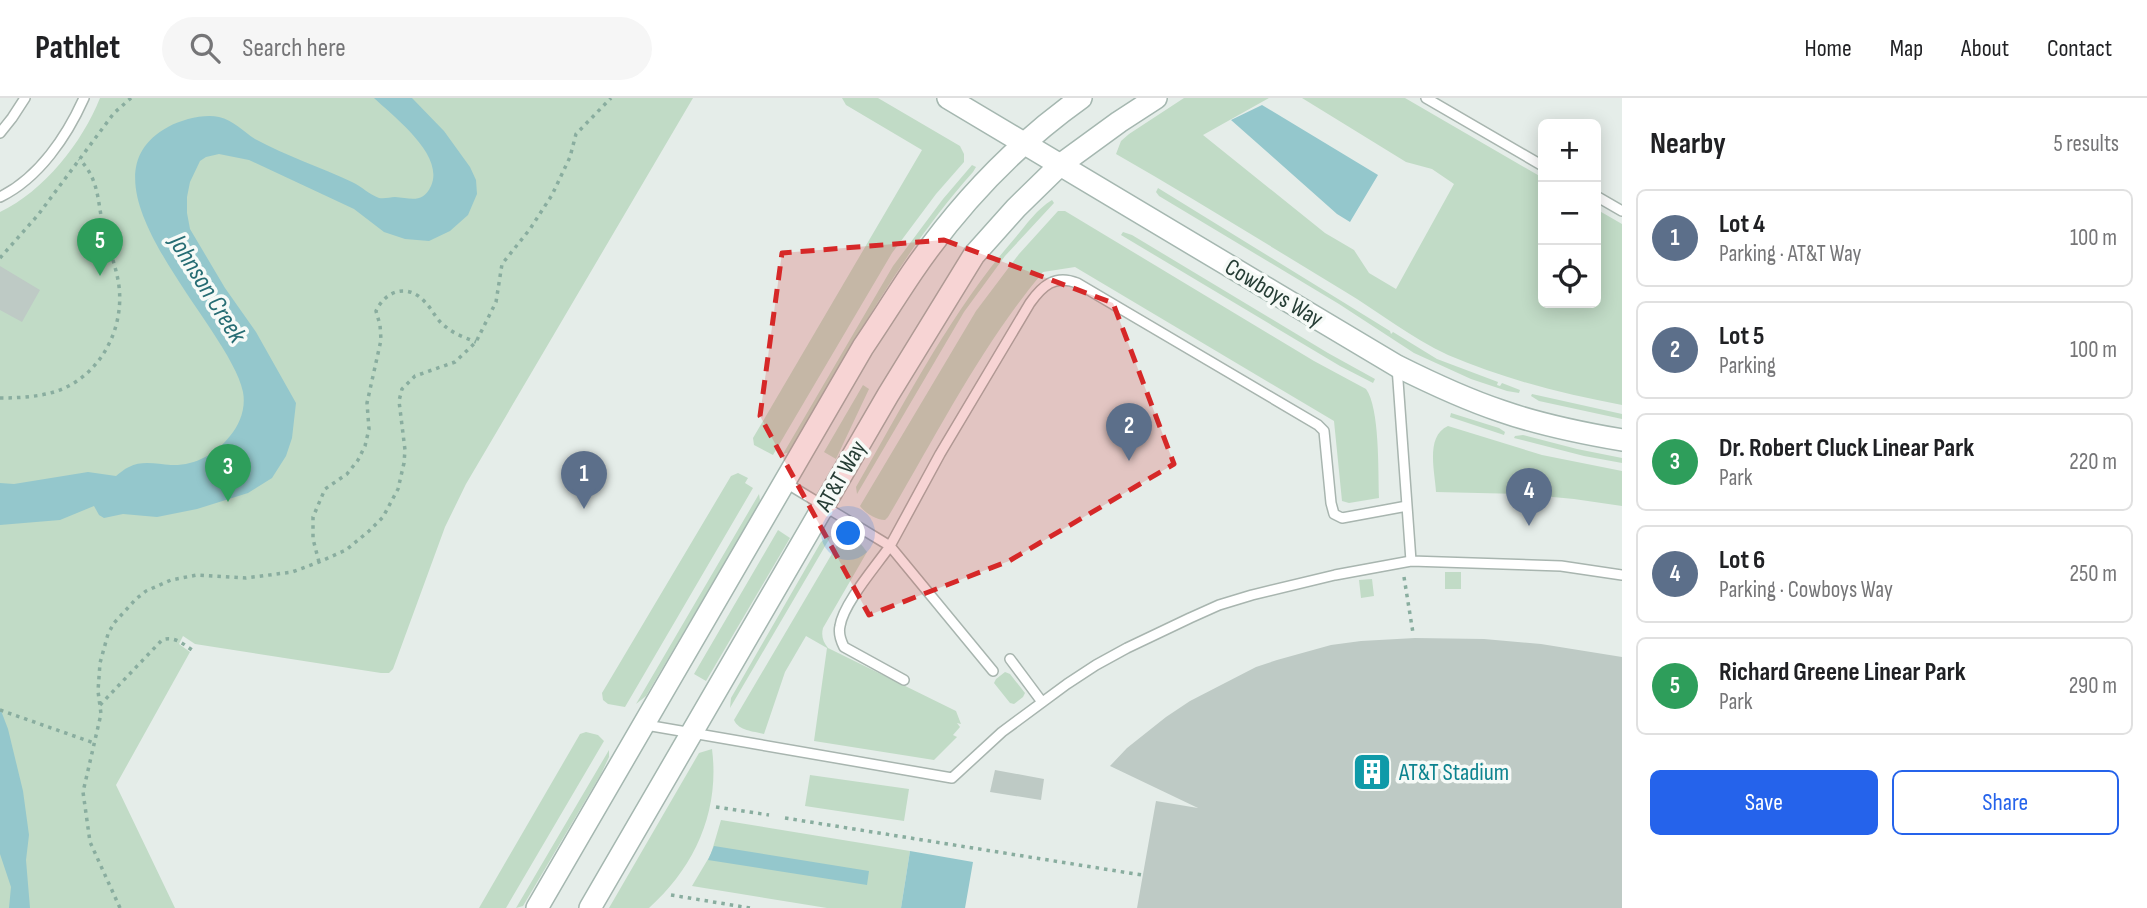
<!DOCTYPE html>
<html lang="en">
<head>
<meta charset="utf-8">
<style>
  body { margin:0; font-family:"Sofia Sans Condensed",sans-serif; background:#f6f6f6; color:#202124 }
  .controls { position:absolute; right:21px; top:21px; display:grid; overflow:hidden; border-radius:10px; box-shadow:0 4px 18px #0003 }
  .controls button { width:63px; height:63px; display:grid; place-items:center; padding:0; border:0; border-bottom:2px solid #e0e0e0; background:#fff; color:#202124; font:35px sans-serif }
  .you { position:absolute; left:849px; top:436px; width:24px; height:24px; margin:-18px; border:5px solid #fff; border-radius:50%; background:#1a73e8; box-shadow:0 0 0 10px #1a73e833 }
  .badge { display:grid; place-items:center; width:46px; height:46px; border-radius:50%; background:#2563eb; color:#fff; font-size:23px; font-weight:700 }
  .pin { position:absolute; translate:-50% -58px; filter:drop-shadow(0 2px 4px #0008) }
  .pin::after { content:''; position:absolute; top:37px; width:24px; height:21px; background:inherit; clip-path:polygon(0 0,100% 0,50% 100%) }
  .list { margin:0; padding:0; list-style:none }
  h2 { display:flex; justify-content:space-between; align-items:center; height:91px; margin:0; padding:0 28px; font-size:30px }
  h2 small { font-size:23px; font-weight:400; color:#757577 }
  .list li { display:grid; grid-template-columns:46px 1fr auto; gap:21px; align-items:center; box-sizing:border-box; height:98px; margin:0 14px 14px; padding:0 14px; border:2px solid #e0e0e0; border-radius:10px }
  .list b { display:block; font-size:26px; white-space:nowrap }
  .list p { margin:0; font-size:23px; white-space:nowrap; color:#757577 }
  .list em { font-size:23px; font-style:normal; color:#757577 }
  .actions { display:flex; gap:14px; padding:21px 28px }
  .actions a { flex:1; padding:16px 0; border:2px solid #2563eb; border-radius:10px; text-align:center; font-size:24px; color:#2563eb }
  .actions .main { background:#2563eb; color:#fff }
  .icon { flex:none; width:38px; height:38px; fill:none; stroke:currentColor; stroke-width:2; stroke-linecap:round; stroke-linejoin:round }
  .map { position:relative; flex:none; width:1622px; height:810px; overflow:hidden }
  header { display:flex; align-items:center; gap:42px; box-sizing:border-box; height:98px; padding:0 35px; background:#fff; border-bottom:2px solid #e0e0e0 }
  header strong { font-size:33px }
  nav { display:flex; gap:38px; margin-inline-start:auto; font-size:24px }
  .search { width:490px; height:63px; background:#f6f6f6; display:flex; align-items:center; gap:18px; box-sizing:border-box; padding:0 24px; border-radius:38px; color:#757577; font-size:26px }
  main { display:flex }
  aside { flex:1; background:#fff }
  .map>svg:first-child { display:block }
</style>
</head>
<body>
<header>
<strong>Pathlet</strong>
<div class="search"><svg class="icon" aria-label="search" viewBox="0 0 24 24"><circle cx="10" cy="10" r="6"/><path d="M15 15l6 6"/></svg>Search here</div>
<nav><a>Home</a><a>Map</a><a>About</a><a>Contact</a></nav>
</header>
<main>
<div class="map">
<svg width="1622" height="810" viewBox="0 0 1622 810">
  <rect width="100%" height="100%" fill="#e5ede9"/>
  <path fill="#c1dbc6" d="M100 0H693L466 386 445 429 393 571 389 575H381L195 546 183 538 179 546 190 554 116 687 175 810H0V114C44 93 82 45 100 0Z
    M842 0H878L960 48 964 56V64L936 96 892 155 773 357 754 347 753 340 922 52 846 7Z
    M1184 0H1269L1203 37 1325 135 1354 152 1369 175 1396 191 1454 86 1432 71 1406 64 1302 0H1405L1543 80V205H1596V111L1622 126V307C1563 296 1504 281 1448 257 1411 240 1379 214 1344 193 1268 147 1193 100 1116 56L1121 43 1129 36Z
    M972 67 976 69 973 74C898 158 847 257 790 354L783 356 893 168 943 101Z
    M1158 90 1390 233 1391 236 1393 234 1437 261 1498 284 1497 287 1500 288 1502 285 1520 292 1519 295 1507 293 1471 281 1414 255 1339 206 1159 98 1156 94Z
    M1052 102 1054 105 1005 158 964 214 857 396 856 389C904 306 951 213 1015 140 1026 127 1037 111 1052 102Z
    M1058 113H1065L1314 263 1366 291C1380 310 1378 374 1379 400L1349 405 1342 403 1334 323 1075 169 1043 174C981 248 937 336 888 419L885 422C876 422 865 415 860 408L976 213 1019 156Z
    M1123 134 1132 137 1328 255 1375 281 1373 285 1340 268 1121 137Z
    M863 287 869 291 836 361 824 354Z
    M1532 296 1622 316V321L1539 303 1531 298Z
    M1451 315 1499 330 1505 334 1504 337 1450 319Z
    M1448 328 1542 357 1622 373V408L1574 401 1521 396 1436 394C1435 374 1425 338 1448 328Z
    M1523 337 1577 351 1622 360V365L1584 358 1514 340 1515 338Z
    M738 375 748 380 745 385 753 390 625 609 608 606 603 602 602 595 731 378Z
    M759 396 760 402 757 410 646 598 636 606Z
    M778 432 790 440 706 583 694 576Z
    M843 437 861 446 867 454 823 530C821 538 823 544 828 550L956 613 961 626 957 625 960 629 953 637 957 639 934 662 814 643 827 550 806 538 785 574 764 636C753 633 739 633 734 622Z
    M828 438H831L730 610 731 600 821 444Z
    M1445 474H1461V491H1445Z
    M1372 481 1374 498 1361 500 1359 482Z
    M1005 574 1010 576 1025 595 1023 599 1014 606 1010 605 994 585 996 581Z
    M586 634 598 637 604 643 506 810H479L580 636Z
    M712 651C720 713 695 769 649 810H609L699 655Z
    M609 652V659L601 676 523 808 516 810Z
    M810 677 909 691 904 723 805 708Z
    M721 722 910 753 901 810H827L692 788 711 756Z"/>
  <path fill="#94c7cc" d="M374 0H412L444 33 470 69 476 82 477 96 468 117 450 133 429 143 405 141 384 134 354 111 249 62 219 56 206 59 200 63 190 84 187 99V115L190 131 225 190 256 234 296 305 292 340 286 358 272 380 248 395 197 411 157 419 123 416 104 420 99 417 94 408 60 422 0 427V385L14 386 88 374 116 378C120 375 124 371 129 369 142 362 157 366 171 367 194 368 215 357 230 338 240 326 246 310 243 294 230 228 67 84 168 29 183 21 204 16 219 19 233 22 244 34 255 41 286 58 320 69 352 84 361 88 370 97 379 100 385 101 390 99 395 99 410 100 423 106 431 88 445 57 394 19 374 0Z
    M1262 7 1378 77 1350 124 1337 116 1231 22Z
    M0 610 8 631 23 693 29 737 26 762 30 810H9L11 789 0 756Z
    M714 748 869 773 867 787 708 762Z
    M910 753 973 764 965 810H901Z"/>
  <path fill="#becac5" d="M0 168 40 192 22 224 0 212Z
    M1415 540 1484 541 1541 546 1622 559V810H1137L1156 703 1198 710 1110 668 1127 650 1166 619 1190 603 1256 569 1277 562 1331 547 1361 543Z
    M995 672 1044 681 1041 702 990 694Z"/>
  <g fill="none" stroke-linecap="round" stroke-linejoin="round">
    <g stroke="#a8b5af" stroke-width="12">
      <path id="lane" d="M1426 0 1543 68
        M0 35 12 20 25 0
        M1596 98 1622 113
        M0 99C39 80 67 38 84 0
        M1397 269 1411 463
        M786 385 890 448 940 356 1030 205C1042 188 1055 176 1077 185L1318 327 1324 333 1331 405 1334 416 1342 420 1407 408
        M1010 561 1042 604
        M904 582 844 549C841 543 838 536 840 528 843 506 876 468 890 448L993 573
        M646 627 952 680 1002 634 1067 586 1096 567 1127 550 1190 520 1219 507 1252 497 1335 477 1411 463 1561 468 1622 477"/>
    </g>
    <g stroke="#a5b7b0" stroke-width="24">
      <path id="secondary" d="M948 0 1397 268C1431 285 1465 301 1501 313 1541 327 1581 335 1622 342
        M537 810 863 249C880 224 896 198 913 173 959 106 1015 47 1081 0
        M590 810 888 297 974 157 1016 110 1060 67 1119 24 1156 0"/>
    </g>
    <path stroke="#89ad9f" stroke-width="3.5" stroke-dasharray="3.5 5" stroke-linecap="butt" d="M0 160 38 117 114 15 131 0
      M0 300C18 300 37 299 54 294 100 280 127 229 118 182 115 166 109 151 105 136 97 108 101 82 79 61
      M319 464 313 441V419L325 391 347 376 358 362 365 348 369 331 367 305 381 242 380 227 376 213C386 192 408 185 425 204 432 211 437 223 446 229 454 236 466 240 476 244
      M1404 479 1413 535
      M100 607 162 542C174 538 182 545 192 552
      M0 612 94 645
      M716 709 769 717
      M785 720 1142 777
      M671 797 750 810
      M120 810 90 744 83 694 101 616 98 593 100 565 108 536 114 525 136 501 146 493 171 482 197 477 246 480 292 474 319 464 346 452 369 433 383 419 398 391 404 365 405 352 399 303 402 291 415 278 455 264 476 244 496 204 502 166 530 131 552 97 570 59 576 36 611 0"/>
    <use href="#lane" stroke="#fff" stroke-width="9"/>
    <use href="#secondary" stroke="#fff" stroke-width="21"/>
  </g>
  <path fill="#d62828" fill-opacity="0.2" stroke="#d62828" stroke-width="5" stroke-dasharray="14 9" stroke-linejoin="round" d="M944 142 1113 205 1174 366 1009 463 869 517 760 318 782 155Z"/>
  <defs>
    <g id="building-square" transform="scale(2.0125)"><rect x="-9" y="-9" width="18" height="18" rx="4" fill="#0f9aa8" stroke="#f6faf7"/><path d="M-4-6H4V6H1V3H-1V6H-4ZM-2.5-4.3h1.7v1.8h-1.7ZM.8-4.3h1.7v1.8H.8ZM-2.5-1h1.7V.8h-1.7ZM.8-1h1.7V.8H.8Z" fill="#fff"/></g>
  </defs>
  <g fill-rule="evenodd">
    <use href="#building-square" x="1372" y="674"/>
  </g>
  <g text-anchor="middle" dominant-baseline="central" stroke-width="7" stroke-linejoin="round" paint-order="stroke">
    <g font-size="24" fill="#263d35" stroke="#f6faf7">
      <text transform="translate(1274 195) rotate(31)">Cowboys Way</text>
      <text transform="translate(841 378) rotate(-60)">AT&amp;T Way</text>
    </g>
    <g font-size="24" fill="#0d838f" stroke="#f6faf7" text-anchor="start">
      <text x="1399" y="674">AT&amp;T Stadium</text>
    </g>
    <g font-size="26" font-style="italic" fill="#266c73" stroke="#f6faf7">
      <text transform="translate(207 191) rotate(58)">Johnson Creek</text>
    </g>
  </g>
</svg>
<div class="controls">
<button>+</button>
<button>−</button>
<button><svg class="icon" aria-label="locate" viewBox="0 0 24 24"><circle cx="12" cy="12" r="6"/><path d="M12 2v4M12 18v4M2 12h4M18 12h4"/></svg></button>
</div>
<div class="you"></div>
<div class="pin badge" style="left:584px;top:411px;background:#5c6f8a">1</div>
<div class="pin badge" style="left:1129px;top:363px;background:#5c6f8a">2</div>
<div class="pin badge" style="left:228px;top:404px;background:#2e9e5b">3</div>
<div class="pin badge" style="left:1529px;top:428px;background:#5c6f8a">4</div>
<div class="pin badge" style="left:100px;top:178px;background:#2e9e5b">5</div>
</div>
<aside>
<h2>Nearby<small>5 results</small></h2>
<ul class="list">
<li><span class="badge" style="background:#5c6f8a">1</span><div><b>Lot 4</b><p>Parking · AT&amp;T Way</p></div><em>100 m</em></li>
<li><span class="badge" style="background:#5c6f8a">2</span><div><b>Lot 5</b><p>Parking</p></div><em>100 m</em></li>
<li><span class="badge" style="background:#2e9e5b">3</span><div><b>Dr. Robert Cluck Linear Park</b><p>Park</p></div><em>220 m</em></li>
<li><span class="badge" style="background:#5c6f8a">4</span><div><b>Lot 6</b><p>Parking · Cowboys Way</p></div><em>250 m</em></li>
<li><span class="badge" style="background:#2e9e5b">5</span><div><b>Richard Greene Linear Park</b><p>Park</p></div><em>290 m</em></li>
</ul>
<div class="actions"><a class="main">Save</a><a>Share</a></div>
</aside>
</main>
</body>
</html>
